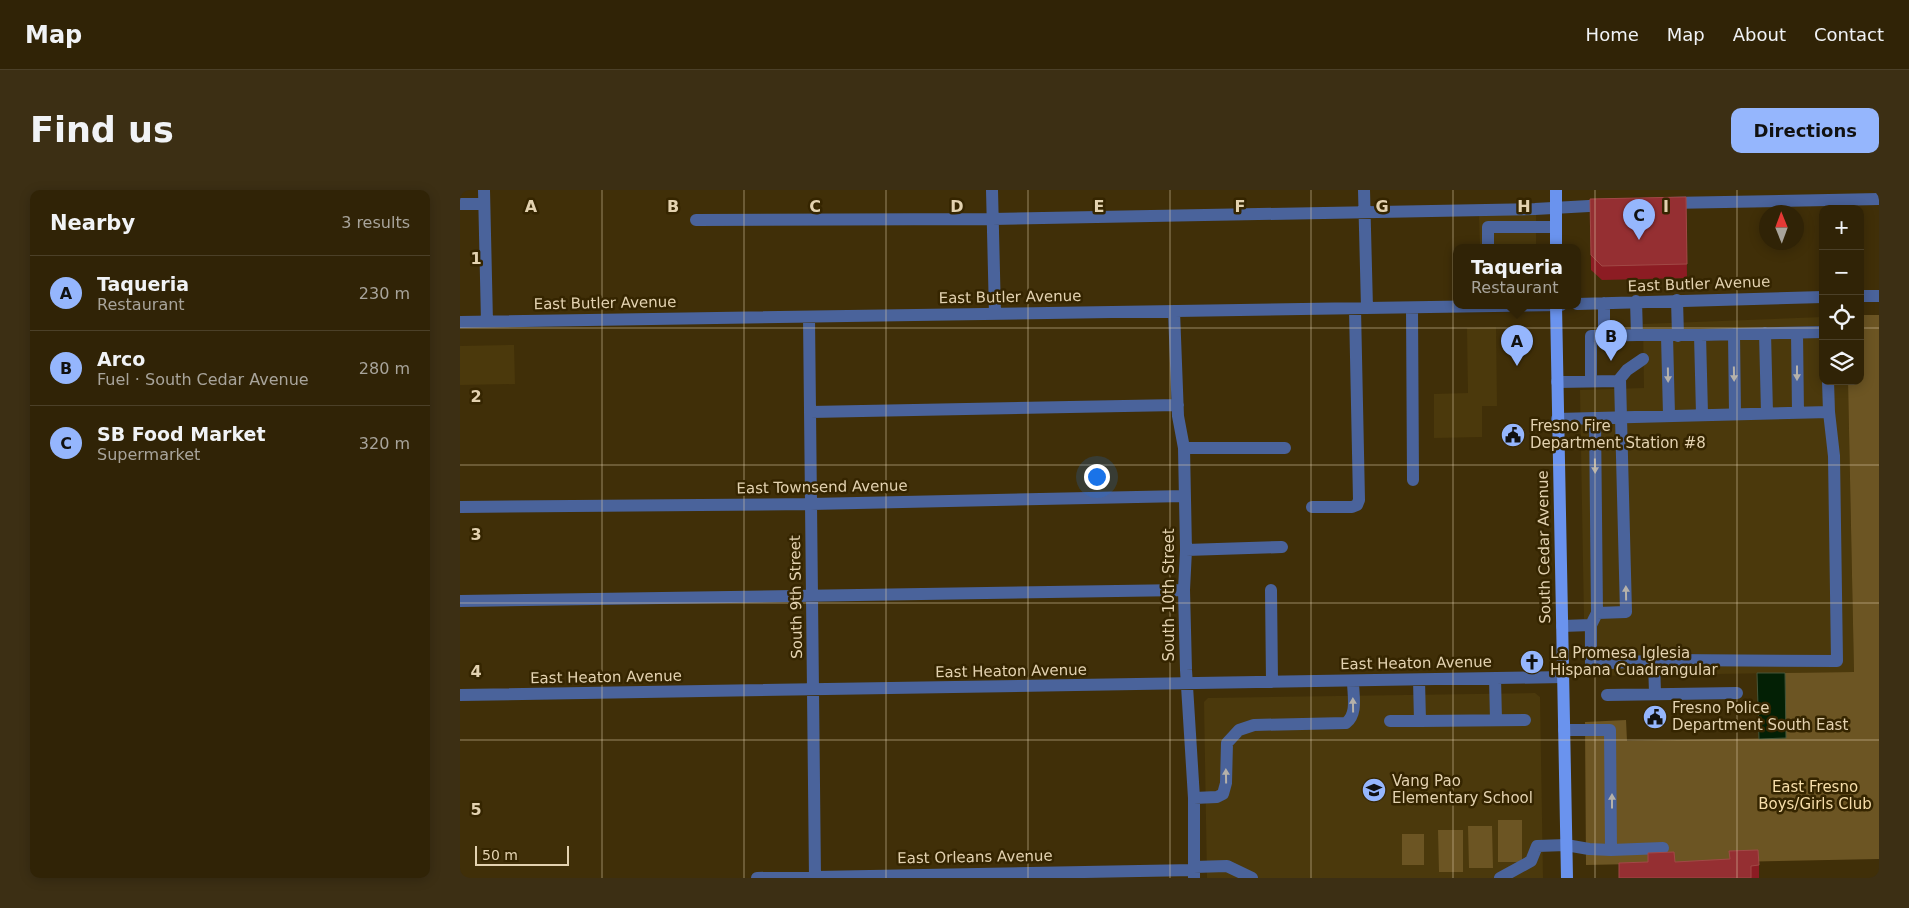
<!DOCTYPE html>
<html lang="en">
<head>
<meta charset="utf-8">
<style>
  body { margin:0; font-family:"DejaVu Sans",sans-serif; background:#3c2f14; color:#f1f3f6 }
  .controls { position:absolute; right:15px; top:15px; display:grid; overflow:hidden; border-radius:10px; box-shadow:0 2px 12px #0003 }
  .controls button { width:45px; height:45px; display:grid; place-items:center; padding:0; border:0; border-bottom:1px solid #4b4028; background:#302306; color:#f1f3f6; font:25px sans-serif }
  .compass { position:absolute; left:1299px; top:15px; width:45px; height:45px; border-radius:50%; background:#302306; box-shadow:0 2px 12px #0003; rotate:359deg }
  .scale { position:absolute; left:15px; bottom:12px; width:94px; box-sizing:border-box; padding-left:5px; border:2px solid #e3d2b0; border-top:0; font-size:14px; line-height:18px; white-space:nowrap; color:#e3d2b0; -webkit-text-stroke:4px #352500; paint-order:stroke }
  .you { position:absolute; left:636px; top:286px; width:18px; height:18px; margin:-12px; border:4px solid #fff; border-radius:50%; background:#1a73e8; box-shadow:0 0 0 8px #1a73e833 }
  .badge { display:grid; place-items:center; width:32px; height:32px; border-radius:50%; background:#95b6fd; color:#111; font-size:16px; font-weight:700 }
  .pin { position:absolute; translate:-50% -41px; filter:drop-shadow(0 1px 2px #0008) }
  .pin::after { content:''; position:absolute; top:26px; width:18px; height:15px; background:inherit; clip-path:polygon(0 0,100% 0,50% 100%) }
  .popup { position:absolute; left:993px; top:54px; width:128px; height:65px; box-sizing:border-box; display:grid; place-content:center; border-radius:10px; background:#302306; filter:drop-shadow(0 1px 4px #0005); font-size:16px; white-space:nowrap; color:#a8a49b }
  .popup b { font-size:19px; color:#f1f3f6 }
  .popup::after { content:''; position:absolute; left:50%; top:100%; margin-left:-10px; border:10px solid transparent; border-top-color:#302306 }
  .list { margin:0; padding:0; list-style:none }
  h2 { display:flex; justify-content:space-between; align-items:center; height:65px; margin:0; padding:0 20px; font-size:21px }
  h2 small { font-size:16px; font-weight:400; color:#a8a49b }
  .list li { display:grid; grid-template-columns:32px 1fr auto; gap:15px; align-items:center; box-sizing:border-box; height:75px; padding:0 20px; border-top:1px solid #4b4028 }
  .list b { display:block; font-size:19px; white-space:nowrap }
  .list p { margin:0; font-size:16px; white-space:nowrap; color:#a8a49b }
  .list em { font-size:16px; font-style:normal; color:#a8a49b }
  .icon { flex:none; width:28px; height:28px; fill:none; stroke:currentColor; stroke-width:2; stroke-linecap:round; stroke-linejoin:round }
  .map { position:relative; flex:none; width:1419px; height:688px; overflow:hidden; border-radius:10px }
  header { display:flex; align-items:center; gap:30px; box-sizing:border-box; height:70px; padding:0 25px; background:#302306; border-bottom:1px solid #4b4028 }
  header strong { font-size:24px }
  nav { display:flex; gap:28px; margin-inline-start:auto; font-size:18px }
  .intro { display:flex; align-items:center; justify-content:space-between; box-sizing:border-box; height:120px; padding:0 30px }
  h1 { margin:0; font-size:35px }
  .button { padding:12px 22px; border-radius:10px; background:#95b6fd; color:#111; font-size:18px; font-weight:700 }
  main { display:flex; gap:30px; padding:0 30px }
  aside { flex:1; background:#302306; border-radius:10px; box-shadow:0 2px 12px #0003 }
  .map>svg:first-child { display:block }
</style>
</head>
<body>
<header>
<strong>Map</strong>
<nav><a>Home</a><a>Map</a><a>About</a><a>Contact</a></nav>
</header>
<div class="intro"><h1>Find us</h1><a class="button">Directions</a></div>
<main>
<aside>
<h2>Nearby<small>3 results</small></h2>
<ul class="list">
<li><span class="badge">A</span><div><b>Taqueria</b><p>Restaurant</p></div><em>230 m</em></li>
<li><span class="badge">B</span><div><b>Arco</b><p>Fuel · South Cedar Avenue</p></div><em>280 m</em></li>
<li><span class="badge">C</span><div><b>SB Food Market</b><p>Supermarket</p></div><em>320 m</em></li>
</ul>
</aside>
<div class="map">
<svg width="1419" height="688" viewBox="0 0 1419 688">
  <rect width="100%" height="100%" fill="#402f08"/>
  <path fill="#4b390c" d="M1019 24H1076V57H1020Z
    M1363 127V191H1388L1394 482 1125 486 1120 200 1184 198 1183 134Z
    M1036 137 1037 216H1022V247L974 248V204L1008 203 1007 138Z
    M54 155 55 194 0 195V156Z
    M1075 503 1080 507 1083 688H747L744 512 748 508Z"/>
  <path fill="#6c5523" d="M1400 125H1419V669L1126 675 1125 532 1166 530 1167 551 1326 548 1325 483 1394 482 1388 191H1400Z
    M1038 630H1062V672H1038Z
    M1008 636H1032L1033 678H1009Z
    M978 640H1003V682H979Z
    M942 644H964V675H942Z"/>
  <path fill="#032005" stroke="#465538" d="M1297 483H1325L1326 548 1299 549Z"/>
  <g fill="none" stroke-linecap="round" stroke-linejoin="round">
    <path stroke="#4a639b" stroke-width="12" d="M24 0 27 132
      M532 0 535 124
      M904 0 907 118
      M1209 13 1419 9
      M0 14H24
      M236 30 532 29 1075 19 1147 15
      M1028 57V37H1096
      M1400 106H1419
      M1217 110 1218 146
      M1144 113V145
      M1117 114 1363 107
      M952 118 953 290
      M714 121 718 226 724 258 726 360 724 400 726 480 734 608V688
      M349 127 355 688
      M0 132 1101 115
      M1305 143 1307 223
      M1337 143 1338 223
      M1274 144 1275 223
      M1177 145H1240L1363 142
      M1240 145 1242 224
      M1207 146 1209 225
      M1131 191V146L1177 145 1176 111
      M1097 192 1158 191 1167 180 1183 169
      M350 222 718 215
      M1135 228 1137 423 1131 435V474L1208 470 1377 471 1374 266 1369 222
      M1097 229 1369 222 1368 191
      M724 258H825
      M0 317 351 314 725 306
      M852 317H892L897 315 899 310 895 119
      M726 360 822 357
      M811 400 812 492
      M0 411 724 400
      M1137 423 1166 422 1160 189
      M1102 436 1131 435
      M1194 471 1195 503
      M1035 488 1036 530
      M0 505 1103 487
      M1147 505 1277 503
      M930 531H960L959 490
      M960 531 1065 530
      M1104 540H1150L1151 660
      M734 608 757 607 763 604 766 593 767 553 779 540 794 535 886 533C898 524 893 505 893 491
      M734 677 767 676 792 688
      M297 688 734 680
      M1040 688 1071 671 1077 656 1106 655 1129 659 1151 660 1203 658"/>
    <path stroke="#6a93ee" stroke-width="12" d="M1096 0V57
      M1096 115 1107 688"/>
  </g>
  <path fill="#8c1c23" d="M1226 7 1227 88 1142 90 1131 80 1130 9Z
    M1215 672 1299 675V688H1159V673Z"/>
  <path fill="#952f32" stroke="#a14946" d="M1226 7 1227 74 1142 76 1131 65 1130 9Z
    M1298 660 1299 675 1291 676V688H1159V673L1188 672V663L1214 662 1215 672 1270 669 1269 661Z"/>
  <defs><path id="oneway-solid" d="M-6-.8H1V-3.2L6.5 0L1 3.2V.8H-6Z" transform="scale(1.25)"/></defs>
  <g fill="#b5b1aa">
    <use href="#oneway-solid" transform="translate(1337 183) rotate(90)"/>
    <use href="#oneway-solid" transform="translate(1274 184) rotate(89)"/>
    <use href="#oneway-solid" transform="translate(1208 185) rotate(89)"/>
    <use href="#oneway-solid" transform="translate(1135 276) rotate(89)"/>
    <use href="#oneway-solid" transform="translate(1166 403) rotate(-91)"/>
    <use href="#oneway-solid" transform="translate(893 515) rotate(-91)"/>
    <use href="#oneway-solid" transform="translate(766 586) rotate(-91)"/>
    <use href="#oneway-solid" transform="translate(1152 611) rotate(-90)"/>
  </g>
  <path fill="none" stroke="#e3d2b0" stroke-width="1" stroke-opacity="0.55" d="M142 0V688M284 0V688M426 0V688M568 0V688M710 0V688M851 0V688M993 0V688M1135 0V688M1277 0V688M0 138H1363M1400 138H1419M0 275H1419M0 413H1419M0 550H1419"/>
  <defs>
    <g id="civic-disc" transform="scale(1.25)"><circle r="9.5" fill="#95b6fd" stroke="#352500"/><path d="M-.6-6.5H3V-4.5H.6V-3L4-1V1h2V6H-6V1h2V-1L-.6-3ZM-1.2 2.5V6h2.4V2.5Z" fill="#111"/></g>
    <g id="church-disc" transform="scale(1.25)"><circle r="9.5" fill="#95b6fd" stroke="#352500"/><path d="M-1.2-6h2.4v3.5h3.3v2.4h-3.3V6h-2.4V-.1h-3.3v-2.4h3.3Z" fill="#111"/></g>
    <g id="school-disc" transform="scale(1.25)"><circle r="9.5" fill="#95b6fd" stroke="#352500"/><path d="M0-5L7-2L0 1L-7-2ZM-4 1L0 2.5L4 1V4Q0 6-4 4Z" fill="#111"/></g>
  </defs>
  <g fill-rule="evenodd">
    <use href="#civic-disc" x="1053" y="245"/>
    <use href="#church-disc" x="1072" y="472"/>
    <use href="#civic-disc" x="1195" y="527"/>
    <use href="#school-disc" x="914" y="600"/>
  </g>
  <g text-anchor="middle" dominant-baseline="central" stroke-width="5" stroke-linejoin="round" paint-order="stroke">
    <g font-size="15" fill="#e3d2b0" stroke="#352500">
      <text transform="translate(1239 94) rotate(-2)">East Butler Avenue</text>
      <text transform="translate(550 107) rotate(-1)">East Butler Avenue</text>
      <text transform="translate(145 113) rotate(-1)">East Butler Avenue</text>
      <text transform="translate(362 297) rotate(-1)">East Townsend Avenue</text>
      <text transform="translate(1084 357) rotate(-91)">South Cedar Avenue</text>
      <text transform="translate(709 405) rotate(-90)">South 10th Street</text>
      <text transform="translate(336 407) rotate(-91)">South 9th Street</text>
      <text transform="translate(956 473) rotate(-1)">East Heaton Avenue</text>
      <text transform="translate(551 481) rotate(-1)">East Heaton Avenue</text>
      <text transform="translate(146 487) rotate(-1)">East Heaton Avenue</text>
      <text transform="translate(515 667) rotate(-1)">East Orleans Avenue</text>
    </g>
    <g font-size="15" fill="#e3d2b0" stroke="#352500" text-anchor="start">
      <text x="1070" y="236">Fresno Fire<tspan x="1070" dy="17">Department Station #8</tspan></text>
      <text x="1090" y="463">La Promesa Iglesia<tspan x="1090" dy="17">Hispana Cuadrangular</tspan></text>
      <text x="1212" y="518">Fresno Police<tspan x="1212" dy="17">Department South East</tspan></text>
      <text x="932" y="591">Vang Pao<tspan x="932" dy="17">Elementary School</tspan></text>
    </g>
    <g font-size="15" fill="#f7deaa" stroke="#352500">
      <text x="1355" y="597">East Fresno<tspan x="1355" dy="17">Boys/Girls Club</tspan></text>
    </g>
  </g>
  <g font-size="16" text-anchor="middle" font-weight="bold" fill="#e3d2b0" stroke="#352500" stroke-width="5" stroke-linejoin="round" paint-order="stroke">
    <text x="71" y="22">A</text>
    <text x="213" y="22">B</text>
    <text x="355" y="22">C</text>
    <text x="497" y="22">D</text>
    <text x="639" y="22">E</text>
    <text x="780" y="22">F</text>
    <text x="922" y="22">G</text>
    <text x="1064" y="22">H</text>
    <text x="1206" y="22">I</text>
    <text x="16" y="74">1</text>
    <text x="16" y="212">2</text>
    <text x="16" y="350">3</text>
    <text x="16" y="487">4</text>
    <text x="16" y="625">5</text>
  </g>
</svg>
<div class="controls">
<button>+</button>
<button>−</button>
<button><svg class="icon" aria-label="locate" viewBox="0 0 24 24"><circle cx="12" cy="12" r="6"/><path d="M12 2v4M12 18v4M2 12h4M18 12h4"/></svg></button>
<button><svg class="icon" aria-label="layers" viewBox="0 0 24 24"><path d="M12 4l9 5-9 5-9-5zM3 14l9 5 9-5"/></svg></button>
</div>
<svg class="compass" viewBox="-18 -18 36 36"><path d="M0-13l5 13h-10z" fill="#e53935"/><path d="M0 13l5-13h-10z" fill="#a8a49b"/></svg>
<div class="scale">50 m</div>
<div class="you"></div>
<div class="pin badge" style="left:1057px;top:176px">A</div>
<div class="popup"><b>Taqueria</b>Restaurant</div>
<div class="pin badge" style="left:1151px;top:171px">B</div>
<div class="pin badge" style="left:1179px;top:50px">C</div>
</div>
</main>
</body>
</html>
